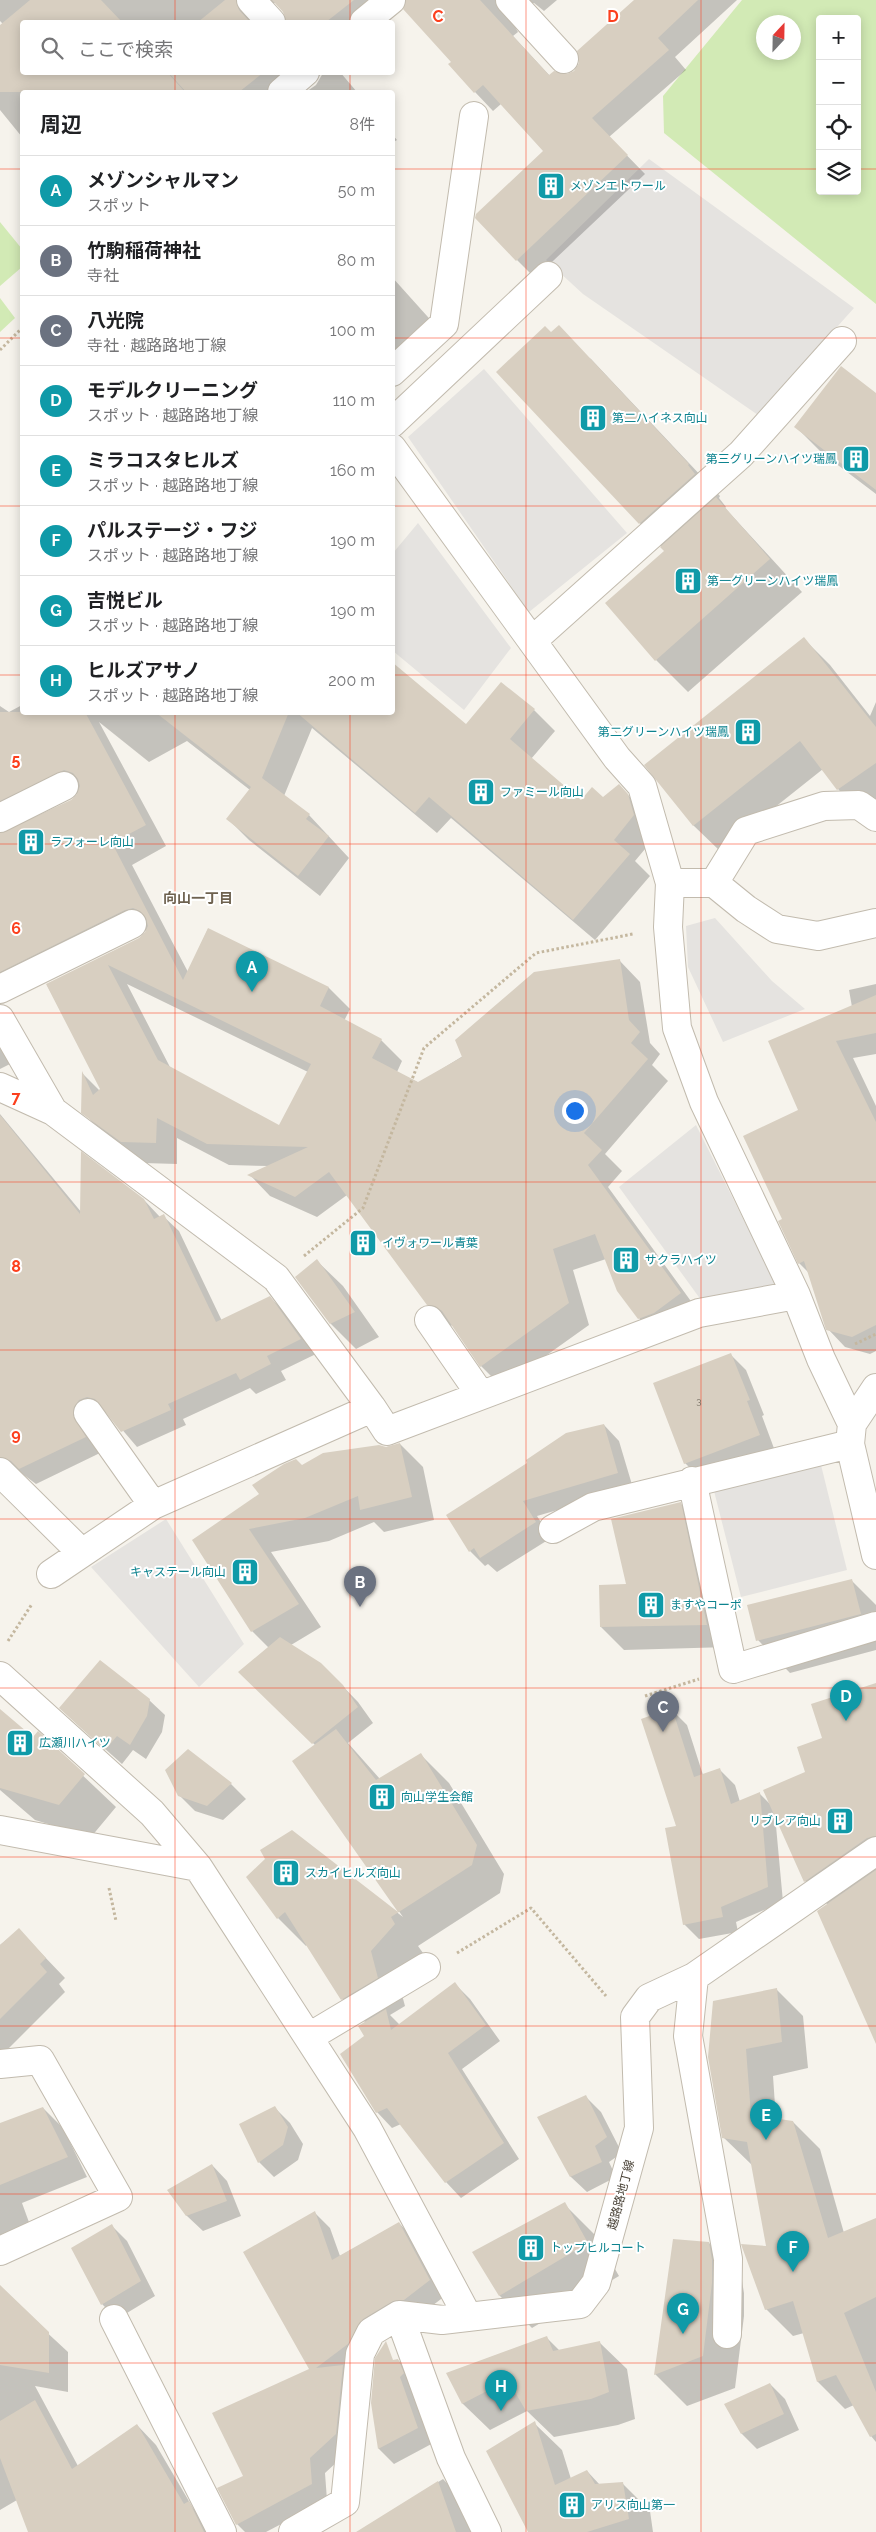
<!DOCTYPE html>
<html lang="ja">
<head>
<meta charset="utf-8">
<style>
  body { margin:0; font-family:Raleway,"Noto Sans JP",sans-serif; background:#f6f6f6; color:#202124 }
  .controls { position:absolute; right:15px; top:15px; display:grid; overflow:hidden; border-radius:5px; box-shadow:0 2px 12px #0003 }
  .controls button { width:45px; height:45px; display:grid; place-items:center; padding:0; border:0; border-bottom:1px solid #e0e0e0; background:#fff; color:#202124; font:25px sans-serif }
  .compass { position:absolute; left:756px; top:15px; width:45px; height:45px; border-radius:50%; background:#fff; box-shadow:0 2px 12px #0003; rotate:22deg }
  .you { position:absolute; left:574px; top:1110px; width:18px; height:18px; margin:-12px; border:4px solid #fff; border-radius:50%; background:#1a73e8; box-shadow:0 0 0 8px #1a73e833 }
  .badge { display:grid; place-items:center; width:32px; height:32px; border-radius:50%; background:#2563eb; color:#fff; font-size:16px; font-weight:700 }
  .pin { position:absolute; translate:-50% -41px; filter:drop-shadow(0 1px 2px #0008) }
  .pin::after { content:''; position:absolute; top:26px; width:18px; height:15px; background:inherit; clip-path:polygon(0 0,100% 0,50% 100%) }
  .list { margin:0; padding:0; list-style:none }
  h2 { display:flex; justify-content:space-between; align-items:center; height:65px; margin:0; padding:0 20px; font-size:21px }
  h2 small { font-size:16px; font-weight:400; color:#757577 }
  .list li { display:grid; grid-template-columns:32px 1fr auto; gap:15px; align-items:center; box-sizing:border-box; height:70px; padding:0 20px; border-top:1px solid #e0e0e0 }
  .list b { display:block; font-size:19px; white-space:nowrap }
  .list p { margin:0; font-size:16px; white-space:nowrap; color:#757577 }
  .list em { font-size:16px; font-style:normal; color:#757577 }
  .icon { flex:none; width:28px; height:28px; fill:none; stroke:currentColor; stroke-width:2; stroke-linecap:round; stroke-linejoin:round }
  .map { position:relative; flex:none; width:876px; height:2532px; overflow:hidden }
  .search { position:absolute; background:#fff; box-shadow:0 2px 12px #0003; left:20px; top:20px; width:375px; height:55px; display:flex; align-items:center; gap:12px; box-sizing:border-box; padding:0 18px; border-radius:5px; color:#757577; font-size:19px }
  .panel { position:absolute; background:#fff; box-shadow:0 2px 12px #0003; left:20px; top:90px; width:375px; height:625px; border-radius:5px }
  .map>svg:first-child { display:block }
</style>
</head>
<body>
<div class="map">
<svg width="876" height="2532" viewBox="0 0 876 2532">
  <rect width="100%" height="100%" fill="#f6f3ec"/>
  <path fill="#d2eab5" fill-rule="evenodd" d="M742 0H876V304L664 133 663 96ZM820 19H857V191H820ZM764 22H794V52H764Z
    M0 222 22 249V267L0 286Z
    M0 298 15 318 0 332Z"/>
  <path fill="#e5e3e0" d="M649 159 854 308 758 415 583 294 546 260Z
    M484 369 627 533 529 612 408 437Z
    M418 523 511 648 464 710 393 651V553Z
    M715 918 772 981 805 1009 723 1042 688 967 686 926Z
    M696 1125 778 1288 701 1300 619 1187Z
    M821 1465 847 1570 741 1597 714 1491Z
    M166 1519 244 1644 199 1687 91 1567Z"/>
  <path fill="#0003" fill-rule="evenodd" d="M0 0H395L367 22H287L284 11 276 3H266L254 22H22V72H340L357 92H306L316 85 323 73 298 92H22V137L0 110V26L3 24 0 21Z
    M399 0H557L544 11 534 3H526L513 23 518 32 513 36 550 76H567L575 72 636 0H737L675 57 686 70 609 137 645 174 535 278 517 260 544 151 501 104 493 111 475 92 450 64 453 62 406 4Z
    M392 134 397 140 392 143Z
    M392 277 445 336 407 366 392 352Z
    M551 334 591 359 720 496 719 498 726 507 725 508 802 592 688 692 656 660 666 551 498 372Z
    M876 395V494L822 453 796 427Z
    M804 639 830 665 870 716 876 702V808L864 815 838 789 823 769 720 851 694 826 646 765Z
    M22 705V712H392L466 726 534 710 555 731 531 759 581 801 603 798 619 786 640 807 655 837 635 861 650 876 595 940 451 818 437 833 312 728 284 796 309 815 349 858 320 896 249 840 228 819 250 790 187 741 149 762 99 722 166 846 132 865 188 972 208 929 329 988 350 1009 344 1021 381 1040 402 1061 397 1072 419 1083 619 960 640 982 650 1043 660 1054 652 1065 668 1081 605 1154 622 1171 608 1187 701 1315 660 1340 639 1318 606 1259 573 1270 589 1325 502 1387 481 1366 453 1326 450 1325 428 1304 347 1195 317 1217 270 1196 250 1175 269 1166 229 1165 177 1138V1164L143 1163 104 1134 83 1112V1074L100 1091 102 1089 47 985 140 939 149 929 19 993 0 974V706L9 712ZM81 792 72 801 5 834 14 825ZM127 984 308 1072 280 1127 171 1069Z
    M876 984V1054L853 1058 876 1106V1351L870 1354 845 1347 828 1329 809 1273 799 1263 783 1220 800 1111 852 1007 849 990Z
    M0 1037 12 1063 0 1069Z
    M0 1114 82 1213 144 1200 160 1217 163 1216 179 1231 222 1321 270 1297 285 1313 316 1354 281 1371 286 1380 256 1394 250 1388 183 1419 186 1425 137 1447 108 1413 103 1412 100 1453 36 1484 20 1472 0 1473Z
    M317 1261 343 1286 379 1337 356 1349 331 1324Z
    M731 1355 746 1370 764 1415 762 1416 775 1451 701 1479 685 1463Z
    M604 1425 619 1441 633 1488 537 1516 551 1538 497 1572 488 1564 485 1566 470 1551 448 1515Z
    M400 1444 423 1467 434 1520 384 1532 374 1522 329 1541 271 1552 321 1627 291 1645 321 1664 358 1702 373 1723 348 1743 380 1779 421 1755 449 1783 504 1874 500 1893 418 1946 423 1953 398 1980 405 2006 390 2015 400 2025 455 1984 470 1999 500 2041 462 2069 519 2159 461 2198 446 2182 401 2124 392 2128 377 2112 366 2023 342 1999 307 1945 306 1946 278 1918 292 1832 403 1917 294 1762 315 1745 240 1672 269 1648 252 1631 194 1541 302 1466Z
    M680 1503 703 1526 729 1647 624 1650 601 1627Z
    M852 1581 876 1605V1650L790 1673 758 1640Z
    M876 1686V2016L828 1905 805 1881 775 1815 783 1902 736 1922 738 1932 699 1939 684 1924 672 1710 687 1725 703 1775 719 1769 735 1785 740 1802 759 1793 771 1805 807 1773 823 1739Z
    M149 1700 165 1715 162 1732 146 1759 133 1750 122 1764 76 1723Z
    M0 1711 33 1739 38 1733 116 1807 91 1837 35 1820 0 1790Z
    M231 1784 246 1799 223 1820 195 1811 179 1795Z
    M19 1930 65 1978 59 1984 65 1992 0 2057V1945Z
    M776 1989 803 2016 808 2068 773 2076 776 2120 793 2122 820 2149 844 2233 876 2220V2442L871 2436 854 2405 845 2409 818 2382 804 2333 793 2336 766 2309 768 2247 752 2165 723 2137 709 2057Z
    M586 2097 601 2112 622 2153 609 2162 616 2177 587 2192 571 2177 539 2117Z
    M274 2107 290 2123 303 2144 298 2160 274 2177 259 2162Z
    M43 2108 63 2128 87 2177 22 2203 30 2225 0 2236V2124Z
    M212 2165 227 2181 241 2216 203 2231 187 2216 169 2191Z
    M564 2204 596 2236 619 2276 532 2328 500 2296 474 2253Z
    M315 2213 330 2228 340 2256 399 2223 414 2239 445 2296 420 2315 378 2334 351 2449 325 2473 327 2500 266 2532H245L237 2524 245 2477 310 2369Z
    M111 2225 127 2241 155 2296 117 2319 102 2304Z
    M709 2243 741 2275 744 2293V2316L735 2388 687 2406 655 2374Z
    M0 2289 68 2352V2392L35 2386 78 2466 137 2425 156 2445 193 2508 208 2522 213 2532H43L17 2500 0 2510Z
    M546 2337 560 2351 600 2343 627 2369 635 2419 618 2425 554 2437 527 2411 490 2430 463 2404 448 2373Z
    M398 2360 414 2376 437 2441 394 2464 379 2449 372 2403Z
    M770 2384 785 2399 799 2430 757 2449 742 2434 726 2405Z
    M534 2423 562 2450 571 2479 587 2471 600 2485 622 2483 650 2511 653 2532H530Z
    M443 2479 461 2498 478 2532H358Z"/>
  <path fill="#d8cfc1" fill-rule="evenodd" d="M30 0H101L122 22H22V72H167L185 92H0V25Z
    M225 0H236L239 10 250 22H198Z
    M272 0H354L326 22H286L283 12Z
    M406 0H480L549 75 554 71 567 74 574 71 579 63 577 51 634 0H698L658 38 669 50 592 118 628 155 516 261 475 218 476 214 543 151 483 85 474 93 448 64 451 62 403 9Z
    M168 72H264L239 92H186Z
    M559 325 689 464 688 465 695 474 639 524 496 372 545 326 551 332Z
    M841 366 876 393V490L794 427Z
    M716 497 770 559 655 661 605 603 664 551 660 547Z
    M804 637 876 727V763L837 790 800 741 693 826 644 765Z
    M392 662 466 724 501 682 535 709 510 739 581 800 592 787 603 797 619 784 628 794 634 815 614 840 630 854 573 920 429 797 415 813 296 712H392Z
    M0 712H85L146 825 112 843 183 980 208 928 329 987 320 1006 382 1039 372 1058 418 1082 462 1057 455 1040 534 972 620 959 629 1020 640 1032 631 1043 648 1059 584 1133 602 1150 588 1165 681 1293 654 1313 638 1319 617 1291 595 1234 553 1249 569 1303 480 1367 442 1311 435 1306 427 1305 329 1172 295 1197 247 1175 308 1147 207 1144 157 1118 156 1143 121 1142 81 1113 82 1071 93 1095 100 1089 46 984 139 938 145 932 148 926 146 918 140 911 133 908 125 910 0 972V833L71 800 77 794 80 786 78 779 73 773 64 770 0 801ZM108 965 311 1064 279 1125 158 1060Z
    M155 712H289L262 778 310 814 306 819 329 836 298 876 226 819 251 787Z
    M876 995V1033L836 1041 876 1122V1325L852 1337 826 1330 804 1261 798 1264 778 1221 782 1219 743 1136 798 1110 768 1041Z
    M0 1115 80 1214 81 1151 144 1199 154 1219 164 1214 216 1322 270 1296 301 1339 267 1356 271 1364 240 1380 236 1373 168 1404 171 1410 121 1432 95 1399 87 1397 79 1400 74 1407 73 1415 86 1437 19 1469 11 1461 0 1457Z
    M317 1259 355 1312 330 1324 295 1277Z
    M731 1353 750 1400 747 1401 760 1435 684 1464 653 1383Z
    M604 1424 618 1473 523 1501 536 1522 480 1558 474 1548 469 1552 446 1515 527 1463 526 1460 566 1433Z
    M400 1443 412 1497 360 1510 358 1496 305 1518 249 1529 299 1604 251 1632 192 1540 259 1494 252 1485 284 1464 296 1459 302 1465 323 1453 379 1445 386 1447Z
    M681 1502 707 1625 600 1627 599 1585 626 1584 611 1519Z
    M852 1579 861 1614 756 1641 747 1605Z
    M280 1637 321 1663 343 1685 358 1707 312 1744 238 1672Z
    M100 1660 150 1699 147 1716 130 1745 117 1736 105 1750 59 1708Z
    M876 1683V1836L867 1838 804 1882 763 1790 805 1772 797 1747 822 1738 811 1704Z
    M672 1708 694 1777 720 1768 731 1804 760 1792 768 1887 721 1907 723 1917 683 1925 665 1828 676 1826 641 1719Z
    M0 1709 33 1737 38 1731 85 1774 59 1805 0 1788Z
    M336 1729 376 1780 421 1753 477 1845 472 1865 391 1917 395 1924 371 1951 378 1978 341 2000 285 1912 277 1919 246 1877 265 1859 260 1850 292 1830 398 1912 292 1761Z
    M188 1749 232 1783 207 1806 178 1796 165 1770Z
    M876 1870V2044L817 1911Z
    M19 1928 46 1958 40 1964 47 1972 0 2019V1945Z
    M455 1982 486 2025 448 2053 504 2143 445 2183 387 2108 376 2113 340 2054 364 2036 358 2026 386 2009 391 2030Z
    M777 1988 782 2042 746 2049 751 2115 793 2121 828 2238 876 2218V2297L844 2313 876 2392V2434L870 2437 836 2375 817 2382 793 2301 765 2310 742 2247 741 2244 766 2246 747 2142 722 2138 708 2057 713 2001Z
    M586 2095 607 2137 595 2146 602 2162 570 2177 537 2117Z
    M275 2106 288 2127 283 2145 258 2163 239 2124Z
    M43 2107 68 2157 0 2185V2123Z
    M212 2164 227 2201 186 2216 167 2190Z
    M565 2202 588 2243 499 2296 472 2252Z
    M315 2211 332 2260 399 2222 430 2280 404 2300 393 2301 363 2319 348 2344 316 2368 343 2365 336 2434 310 2458 312 2484 236 2525 217 2488 243 2476 212 2413 309 2369 243 2252Z
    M112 2224 141 2281 101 2305 71 2248Z
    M673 2239 709 2242 712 2260V2283L703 2356 654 2375Z
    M0 2285 49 2332V2373L0 2365Z
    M547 2336 553 2351 600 2341 609 2392 591 2399 526 2411 508 2380 462 2404 446 2373Z
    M386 2341 393 2360 398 2359 404 2373 400 2377 418 2428 378 2449 371 2403 375 2358Z
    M770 2383 784 2414 741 2434 724 2404Z
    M35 2400 72 2469 137 2424 184 2504 189 2501 204 2532H28L0 2458V2421Z
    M535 2421 555 2485 587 2470 595 2484 623 2482 629 2519 587 2532H528L486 2451Z
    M438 2481 456 2532H356Z"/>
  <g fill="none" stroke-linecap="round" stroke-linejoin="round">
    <g stroke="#c2bbae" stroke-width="30">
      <path id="minor" d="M251 0 271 22
        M510 0 564 59
        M364 22 391 0
        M282 92 305 72
        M392 372 444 324 474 116
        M392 423 548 276
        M392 448 617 758 642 786 670 883 668 927 677 1028 704 1102 796 1295 821 1359 852 1424
        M532 641 741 454 842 341
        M0 818 64 786
        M670 883H714L746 909 777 929 818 936 876 923
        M714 883 746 831 824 806 859 805 876 817
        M0 989 132 924
        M0 1019 53 1111
        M0 1087 53 1111 276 1278 372 1408
        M429 1320 480 1394
        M876 1388 852 1424 850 1444 876 1555
        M88 1413 153 1505 372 1408 387 1431 699 1313 796 1295
        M0 1472 82 1553
        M692 1481 733 1669 876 1626
        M553 1529 593 1507 850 1444
        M51 1574 153 1505
        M0 1676 152 1813 198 1867
        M0 1830 198 1867 367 2128 468 2317
        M694 1977 688 2036 728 2259 727 2334
        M309 2037 426 1967
        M0 2064 40 2060 118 2197 0 2251
        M399 2315 451 2458 487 2532
        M114 2319 222 2532
        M293 2532 345 2502 360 2354 371 2332 399 2315 442 2320 580 2304 596 2283 639 2128 635 2017 649 1998 694 1977 876 1851"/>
    </g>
    <path stroke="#c4b79f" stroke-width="3" stroke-dasharray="2.5 2.5" stroke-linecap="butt" d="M0 350 22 328
      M304 1256 363 1208 424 1048 536 953 633 934
      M855 1344 876 1334
      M8 1641 32 1604
      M645 1696 699 1679
      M109 1888 116 1921
      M457 1953 531 1908 606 1996"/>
    <use href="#minor" stroke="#fff" stroke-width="28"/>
  </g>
  <path fill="none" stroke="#fc3f1d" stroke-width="1" stroke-opacity="0.55" d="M175 0V22M350 0V22M526 0V2532M701 0V2532M175 72V92M350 72V92M0 169H22M392 169H820M857 169H876M0 338H22M392 338H876M0 506H22M392 506H876M0 675H22M392 675H876M175 712V2532M350 712V2532M0 844H876M0 1013H876M0 1182H876M0 1350H876M0 1519H876M0 1688H876M0 1857H876M0 2026H876M0 2194H876M0 2363H876"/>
  <defs>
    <g id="building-square" transform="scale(1.4375)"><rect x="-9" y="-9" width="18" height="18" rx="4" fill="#0f9aa8" stroke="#fff"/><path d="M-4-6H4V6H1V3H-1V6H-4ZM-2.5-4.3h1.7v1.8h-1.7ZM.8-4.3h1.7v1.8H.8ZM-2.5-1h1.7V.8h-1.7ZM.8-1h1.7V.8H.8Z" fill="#fff"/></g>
  </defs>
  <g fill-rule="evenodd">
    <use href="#building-square" x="551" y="186"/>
    <use href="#building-square" x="593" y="418"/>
    <use href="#building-square" x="856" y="459"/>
    <use href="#building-square" x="688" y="581"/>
    <use href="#building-square" x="748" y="732"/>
    <use href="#building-square" x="481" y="792"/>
    <use href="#building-square" x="31" y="842"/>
    <use href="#building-square" x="363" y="1243"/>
    <use href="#building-square" x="626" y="1260"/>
    <use href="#building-square" x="245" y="1572"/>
    <use href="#building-square" x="651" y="1605"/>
    <use href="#building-square" x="20" y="1743"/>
    <use href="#building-square" x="382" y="1797"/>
    <use href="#building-square" x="840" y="1821"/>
    <use href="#building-square" x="286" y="1873"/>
    <use href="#building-square" x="531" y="2248"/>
    <use href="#building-square" x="572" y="2505"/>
  </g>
  <g text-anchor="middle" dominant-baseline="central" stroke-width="4" stroke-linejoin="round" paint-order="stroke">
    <g font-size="10" fill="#6e675b">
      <text x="699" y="1400">3</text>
    </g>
    <g font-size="12" fill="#0d838f" stroke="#fff" text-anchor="start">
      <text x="570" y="186">メゾンエトワール</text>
      <text x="612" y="418">第二ハイネス向山</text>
      <text x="837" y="459" text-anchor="end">第三グリーンハイツ瑞鳳</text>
      <text x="707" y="581">第一グリーンハイツ瑞鳳</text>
      <text x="729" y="732" text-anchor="end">第二グリーンハイツ瑞鳳</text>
      <text x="500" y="792">ファミール向山</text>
      <text x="50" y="842">ラフォーレ向山</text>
      <text x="382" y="1243">イヴォワール青葉</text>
      <text x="645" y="1260">サクラハイツ</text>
      <text x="226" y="1572" text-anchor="end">キャステール向山</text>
      <text x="670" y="1605">ますやコーポ</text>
      <text x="39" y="1743">広瀬川ハイツ</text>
      <text x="401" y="1797">向山学生会館</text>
      <text x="821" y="1821" text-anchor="end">リブレア向山</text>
      <text x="305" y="1873">スカイヒルズ向山</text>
      <text x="550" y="2248">トップヒルコート</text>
      <text x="591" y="2505">アリス向山第一</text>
    </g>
    <g font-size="12" fill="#4b4439" stroke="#fff">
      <text transform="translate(621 2195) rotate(-75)">越路路地丁線</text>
    </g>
    <g font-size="14" font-weight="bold" fill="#6e6250" stroke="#fff">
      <text x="198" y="898">向山一丁目</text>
    </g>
  </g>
  <g font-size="16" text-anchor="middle" font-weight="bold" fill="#fc3f1d" stroke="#fff" stroke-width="4" stroke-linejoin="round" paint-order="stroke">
    <text x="438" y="22">C</text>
    <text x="613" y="22">D</text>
    <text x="16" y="765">5</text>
    <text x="16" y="934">6</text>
    <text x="16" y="1103">7</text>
    <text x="16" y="1272">8</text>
    <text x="16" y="1440">9</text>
  </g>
</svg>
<div class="controls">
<button>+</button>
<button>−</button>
<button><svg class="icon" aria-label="locate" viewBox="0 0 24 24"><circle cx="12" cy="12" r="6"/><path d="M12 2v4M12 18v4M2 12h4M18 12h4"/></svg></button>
<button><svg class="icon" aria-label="layers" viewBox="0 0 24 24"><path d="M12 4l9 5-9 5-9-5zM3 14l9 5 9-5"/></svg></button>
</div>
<svg class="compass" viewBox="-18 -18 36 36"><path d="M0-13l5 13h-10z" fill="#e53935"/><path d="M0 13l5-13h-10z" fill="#757577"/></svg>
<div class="you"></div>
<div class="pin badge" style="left:252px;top:992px;background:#0f9aa8">A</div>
<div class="pin badge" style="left:360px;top:1607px;background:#6b7280">B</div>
<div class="pin badge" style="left:663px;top:1732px;background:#6b7280">C</div>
<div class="pin badge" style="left:846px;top:1721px;background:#0f9aa8">D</div>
<div class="pin badge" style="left:766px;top:2140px;background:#0f9aa8">E</div>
<div class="pin badge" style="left:793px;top:2272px;background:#0f9aa8">F</div>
<div class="pin badge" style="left:683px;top:2334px;background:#0f9aa8">G</div>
<div class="pin badge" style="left:501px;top:2411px;background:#0f9aa8">H</div>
<div class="search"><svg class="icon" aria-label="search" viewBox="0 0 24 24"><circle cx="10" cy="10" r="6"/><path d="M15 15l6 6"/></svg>ここで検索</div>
<section class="panel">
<h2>周辺<small>8件</small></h2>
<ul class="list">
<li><span class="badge" style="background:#0f9aa8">A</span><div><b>メゾンシャルマン</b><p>スポット</p></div><em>50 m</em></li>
<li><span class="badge" style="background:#6b7280">B</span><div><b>竹駒稲荷神社</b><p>寺社</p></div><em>80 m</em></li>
<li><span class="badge" style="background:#6b7280">C</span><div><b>八光院</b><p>寺社 · 越路路地丁線</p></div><em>100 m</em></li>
<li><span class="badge" style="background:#0f9aa8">D</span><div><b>モデルクリーニング</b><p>スポット · 越路路地丁線</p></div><em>110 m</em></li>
<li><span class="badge" style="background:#0f9aa8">E</span><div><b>ミラコスタヒルズ</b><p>スポット · 越路路地丁線</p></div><em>160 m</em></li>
<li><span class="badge" style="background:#0f9aa8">F</span><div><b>パルステージ・フジ</b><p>スポット · 越路路地丁線</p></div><em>190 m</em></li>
<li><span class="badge" style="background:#0f9aa8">G</span><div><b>吉悦ビル</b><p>スポット · 越路路地丁線</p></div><em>190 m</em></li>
<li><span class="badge" style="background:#0f9aa8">H</span><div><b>ヒルズアサノ</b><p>スポット · 越路路地丁線</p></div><em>200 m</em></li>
</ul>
</section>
</div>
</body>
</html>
